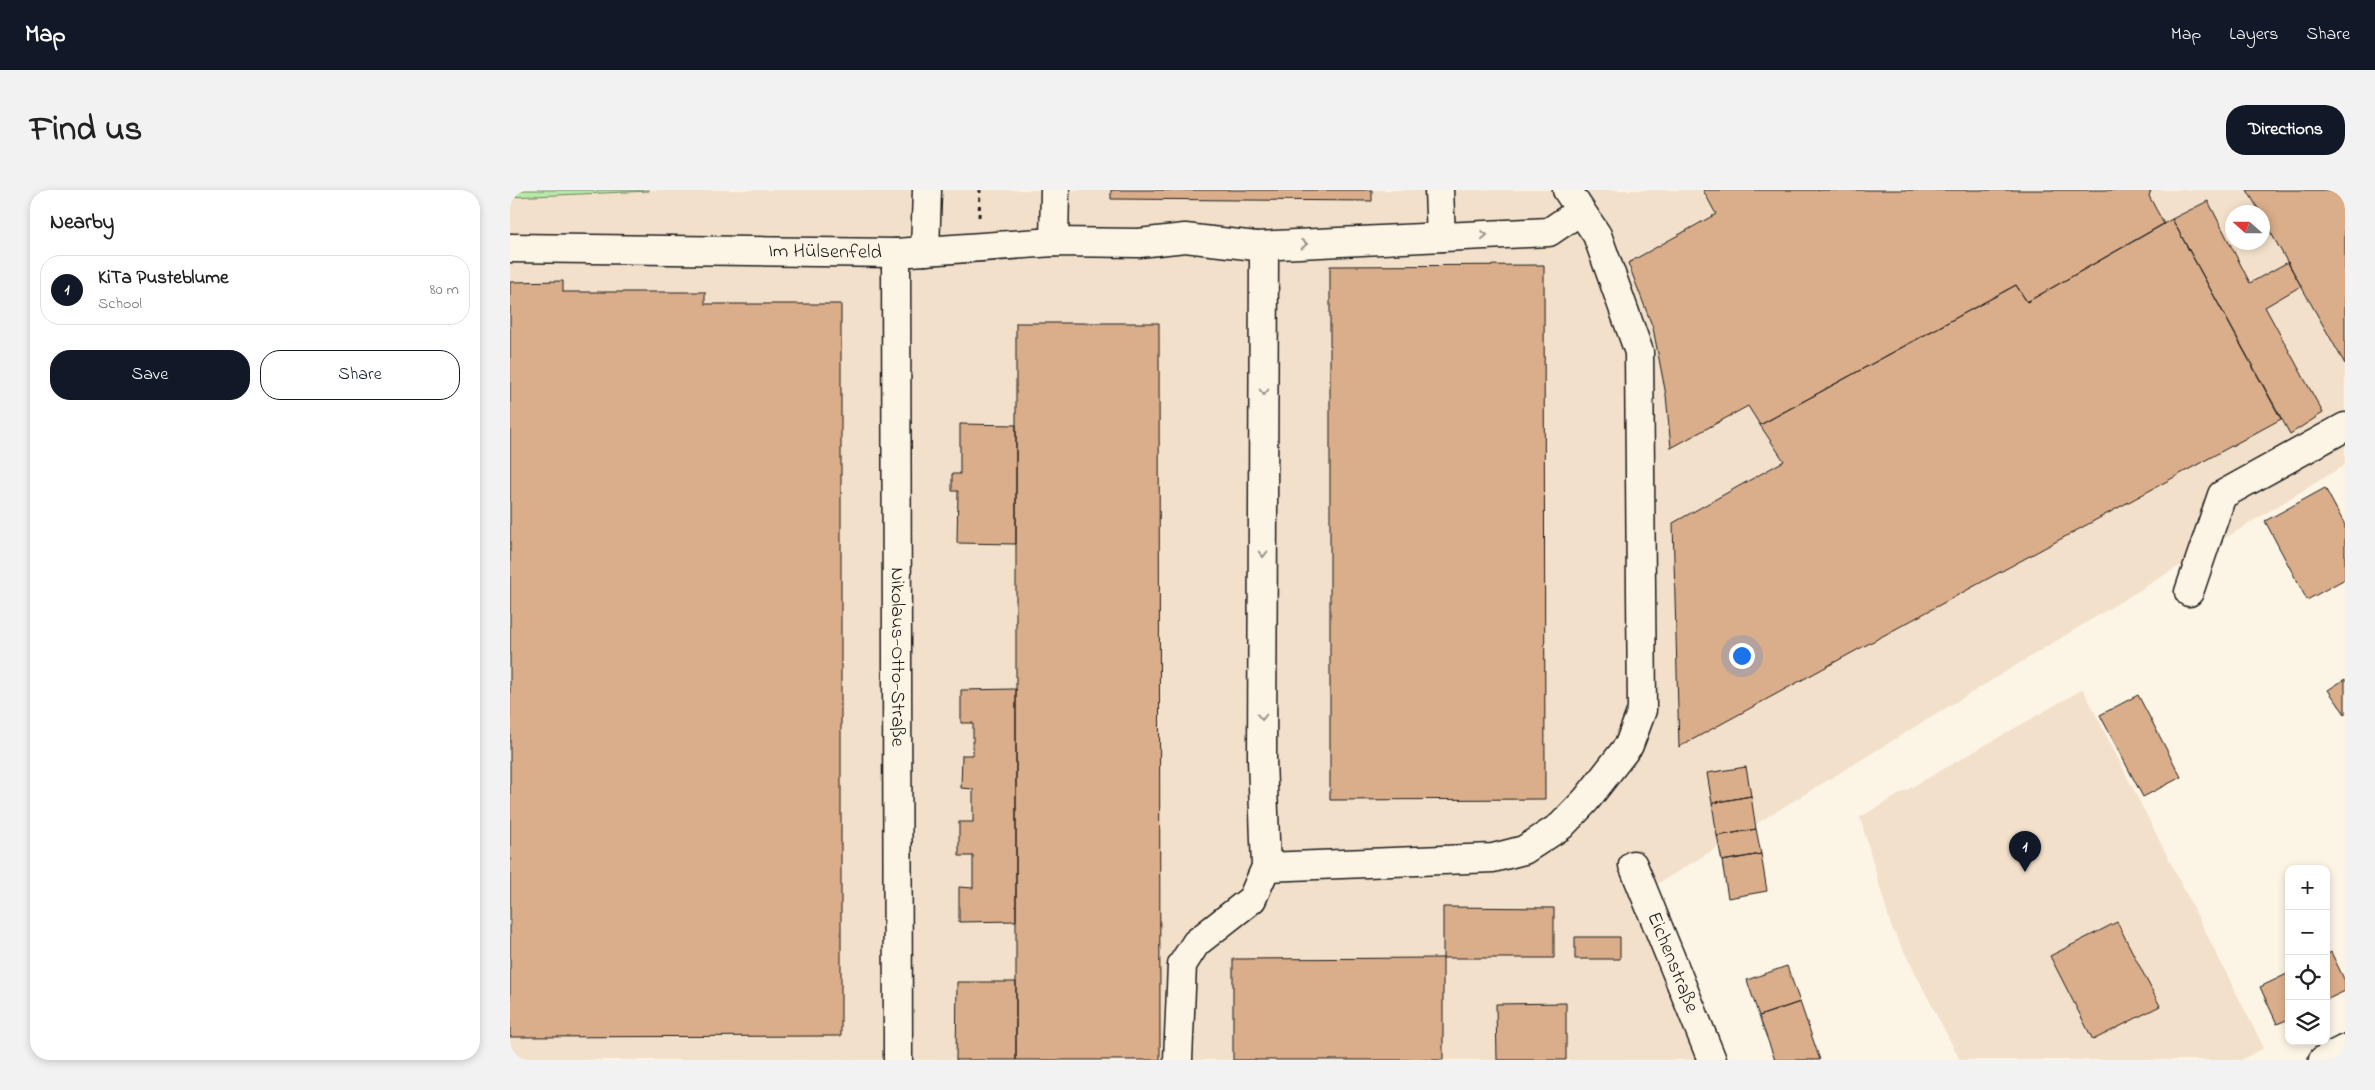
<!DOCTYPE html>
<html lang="en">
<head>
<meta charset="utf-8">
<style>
  body { margin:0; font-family:"Indie Flower",sans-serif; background:#f2f2f2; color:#222 }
  .controls { position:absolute; right:15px; bottom:15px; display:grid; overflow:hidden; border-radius:10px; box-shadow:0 2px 8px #0003 }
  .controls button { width:45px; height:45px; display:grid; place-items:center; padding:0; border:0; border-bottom:1px solid #e0e0e0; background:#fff; color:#222; font:25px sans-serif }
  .compass { position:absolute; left:1715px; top:15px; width:45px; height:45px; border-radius:50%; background:#fff; box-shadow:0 2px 8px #0003; rotate:291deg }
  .you { position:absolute; left:1231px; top:465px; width:18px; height:18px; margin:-12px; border:4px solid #fff; border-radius:50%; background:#1a73e8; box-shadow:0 0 0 8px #1a73e833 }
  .badge { display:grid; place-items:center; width:32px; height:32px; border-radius:50%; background:#111827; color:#fff; font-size:16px; font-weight:700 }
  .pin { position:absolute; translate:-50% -41px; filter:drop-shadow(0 1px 2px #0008) }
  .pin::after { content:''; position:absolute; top:26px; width:18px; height:15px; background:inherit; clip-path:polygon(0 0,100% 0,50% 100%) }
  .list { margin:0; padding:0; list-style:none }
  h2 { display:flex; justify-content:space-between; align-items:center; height:65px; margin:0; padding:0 20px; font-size:21px }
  h2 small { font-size:16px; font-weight:400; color:#767676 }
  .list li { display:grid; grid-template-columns:32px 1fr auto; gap:15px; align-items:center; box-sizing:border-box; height:70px; margin:0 10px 10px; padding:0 10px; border:1px solid #e0e0e0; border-radius:20px }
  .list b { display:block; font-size:19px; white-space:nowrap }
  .list p { margin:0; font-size:16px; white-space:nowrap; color:#767676 }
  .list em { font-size:16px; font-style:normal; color:#767676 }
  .actions { display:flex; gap:10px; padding:15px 20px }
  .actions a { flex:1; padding:11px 0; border:1px solid #111827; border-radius:20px; text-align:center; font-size:18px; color:#111827 }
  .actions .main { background:#111827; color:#fff }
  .icon { flex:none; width:28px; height:28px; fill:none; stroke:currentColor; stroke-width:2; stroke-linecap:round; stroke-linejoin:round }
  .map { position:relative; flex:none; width:1835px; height:870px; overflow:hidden; border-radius:20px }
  header { display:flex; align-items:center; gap:30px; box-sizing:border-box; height:70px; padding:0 25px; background:#111827; color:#fff }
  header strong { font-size:24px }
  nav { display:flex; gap:28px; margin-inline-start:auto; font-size:18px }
  .intro { display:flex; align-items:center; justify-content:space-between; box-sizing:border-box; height:120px; padding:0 30px }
  h1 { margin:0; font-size:35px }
  .button { padding:12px 22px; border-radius:20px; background:#111827; color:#fff; font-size:18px; font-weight:700 }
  main { display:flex; gap:30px; padding:0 30px }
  aside { flex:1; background:#fff; border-radius:20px; box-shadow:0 2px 8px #0003 }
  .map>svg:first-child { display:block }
</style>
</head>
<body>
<header>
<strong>Map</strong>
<nav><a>Map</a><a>Layers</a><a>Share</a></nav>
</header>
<div class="intro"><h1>Find us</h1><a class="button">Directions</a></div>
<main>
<aside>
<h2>Nearby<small></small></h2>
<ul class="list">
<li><span class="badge">1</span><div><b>KiTa Pusteblume</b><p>School</p></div><em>80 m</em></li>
</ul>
<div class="actions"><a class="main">Save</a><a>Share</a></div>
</aside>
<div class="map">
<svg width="1835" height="870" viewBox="0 0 1835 870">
  <rect width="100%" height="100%" fill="#fcf5e5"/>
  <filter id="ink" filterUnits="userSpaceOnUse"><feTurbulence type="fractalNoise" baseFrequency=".02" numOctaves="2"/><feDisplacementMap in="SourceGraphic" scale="10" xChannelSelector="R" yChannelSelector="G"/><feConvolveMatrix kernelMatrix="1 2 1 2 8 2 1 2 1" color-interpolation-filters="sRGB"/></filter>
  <g filter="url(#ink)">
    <path fill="#f2e0ca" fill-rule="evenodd" d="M0 0H1835V275L1144 696 1206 870H0ZM1722 22H1752V52H1722Z
      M1573 499 1754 858 1731 870H1450L1381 736 1350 627Z"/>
    <path fill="#b9e9a9" stroke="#6a8262" d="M0 0H139V1L0 7Z"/>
    <path fill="#daae8b" stroke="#1c1c1c" d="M601 0H862V11L601 9Z
      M1193 0H1641L1639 6 1654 34 1517 112 1506 95 1250 235 1238 216 1161 258 1156 205 1143 138 1118 73 1206 24Z
      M1737 0H1835V174L1752 27V22H1750Z
      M1698 11 1740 93 1778 72 1791 96 1755 117 1813 223 1780 244 1662 29Z
      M1662 29 1771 229 1169 557 1163 333 1274 271 1250 235 1506 95 1517 112Z
      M1034 75 1035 609 820 610V76Z
      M53 91V102H195V114H331V846L0 847V92Z
      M506 133H649L650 870H506Z
      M450 234 506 235V354L447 353 448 301H442V284H450Z
      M1815 298 1835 335V389L1797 410 1755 331Z
      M1835 489V524L1818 500Z
      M506 499V731L449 732V697L463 698V666H449V632H463V599L451 598 452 565H463V533H451V500Z
      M1628 505 1671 587 1633 607 1590 525Z
      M1236 577 1241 606 1202 613 1197 583Z
      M1241 606 1246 639 1207 646 1202 613Z
      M1246 639 1251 664 1212 671 1207 646Z
      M1251 664 1257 701 1218 708 1212 671Z
      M933 717 1044 718V768H933Z
      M1607 732 1650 816 1583 850 1540 766Z
      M1065 747H1110V769H1065Z
      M1821 762 1835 791V801L1816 810V765Z
      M933 768V870H723V769Z
      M1277 776 1290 812 1249 826 1237 790Z
      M1779 783V829L1767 834 1750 797Z
      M447 792H506V870H446Z
      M1290 812 1310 870H1265L1249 826Z
      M1056 813V870H987L986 814Z"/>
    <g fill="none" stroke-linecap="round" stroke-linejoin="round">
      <g stroke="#1c1c1c" stroke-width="31">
        <g id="minor">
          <path d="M929 0 931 47"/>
          <path d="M544 52 545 0"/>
          <path d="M746 56 1039 42 1070 21"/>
          <path id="s1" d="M0 58 386 63 544 52 629 53 675 48 746 56 754 64 752 569 756 677 742 709 686 753 672 775 668 870"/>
          <path d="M415 61 417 0"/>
          <path id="s2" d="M386 63 388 870"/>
          <path d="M1679 402 1712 305 1835 237"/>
          <path id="s3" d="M1123 675 1202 870"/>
          <path d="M756 677 983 668 1014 660 1051 636 1076 610 1119 555 1132 520 1129 162 1087 45 1057 0"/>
          <path d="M1813 870 1835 859"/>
        </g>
      </g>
      <path stroke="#1c1c1c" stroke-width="3" stroke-dasharray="4 4" stroke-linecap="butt" d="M469 27 470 0"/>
      <use href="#minor" stroke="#fcf5e5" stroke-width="28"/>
    </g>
    <defs><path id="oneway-chevron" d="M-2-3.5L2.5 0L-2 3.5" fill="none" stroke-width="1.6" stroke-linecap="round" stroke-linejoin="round" transform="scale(1.25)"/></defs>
    <g stroke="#97938b">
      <use href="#oneway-chevron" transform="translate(974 45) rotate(-3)"/>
      <use href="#oneway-chevron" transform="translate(794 54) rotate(-3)"/>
      <use href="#oneway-chevron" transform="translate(754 202) rotate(90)"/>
      <use href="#oneway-chevron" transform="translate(753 364) rotate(90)"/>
      <use href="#oneway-chevron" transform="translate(752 527) rotate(90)"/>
    </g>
  </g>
  <g text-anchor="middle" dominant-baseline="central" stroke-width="5" stroke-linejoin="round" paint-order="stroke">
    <g font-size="20" fill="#1c1c1c" stroke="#fcf5e5">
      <text stroke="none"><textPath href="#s1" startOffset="315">Im Hülsenfeld</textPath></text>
      <text stroke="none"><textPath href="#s2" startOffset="404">Nikolaus-Otto-Straße</textPath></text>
      <text stroke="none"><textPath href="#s3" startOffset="105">Eichenstraße</textPath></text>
    </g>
  </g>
</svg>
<div class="controls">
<button>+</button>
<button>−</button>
<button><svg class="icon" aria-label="locate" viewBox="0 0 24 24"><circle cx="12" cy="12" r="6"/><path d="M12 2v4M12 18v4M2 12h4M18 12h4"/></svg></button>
<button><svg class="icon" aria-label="layers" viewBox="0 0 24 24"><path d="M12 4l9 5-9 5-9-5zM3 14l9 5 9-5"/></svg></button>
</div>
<svg class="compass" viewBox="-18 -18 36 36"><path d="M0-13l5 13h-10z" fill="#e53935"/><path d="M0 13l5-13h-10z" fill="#767676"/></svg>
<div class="you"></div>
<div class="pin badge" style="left:1515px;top:682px">1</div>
</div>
</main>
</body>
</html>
